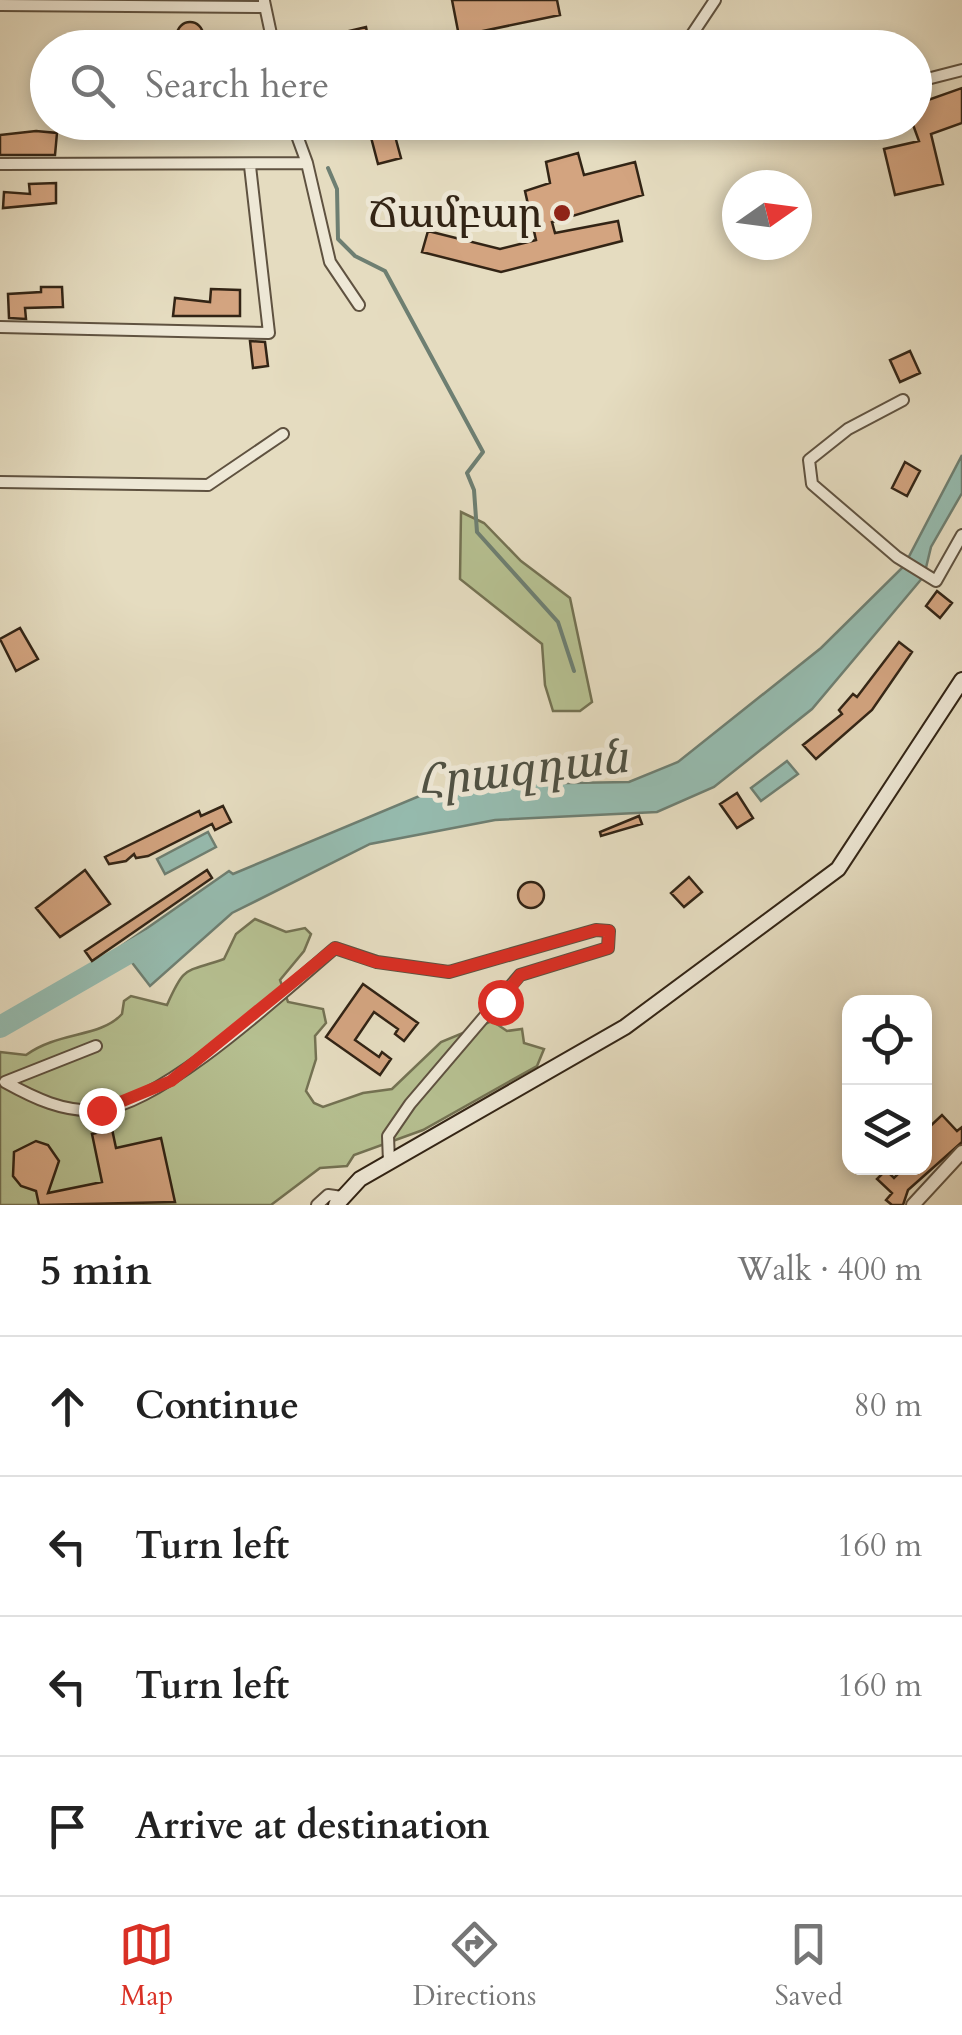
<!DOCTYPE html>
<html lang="en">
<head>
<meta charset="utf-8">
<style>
  body { margin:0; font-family:Cardo,"Noto Serif Armenian",serif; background:#f2f2f2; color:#222 }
  .controls { position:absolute; right:30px; bottom:30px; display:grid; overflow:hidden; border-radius:20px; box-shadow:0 5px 15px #0003 }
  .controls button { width:90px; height:90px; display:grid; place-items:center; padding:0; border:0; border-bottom:2px solid #e0e0e0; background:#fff; color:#222; font:50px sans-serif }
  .compass { position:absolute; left:722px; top:170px; width:90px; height:90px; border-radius:50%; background:#fff; box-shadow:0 5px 15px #0003; rotate:76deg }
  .stop { position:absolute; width:30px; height:30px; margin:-22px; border:8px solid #d93025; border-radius:50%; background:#fff }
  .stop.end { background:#d93025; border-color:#fff; box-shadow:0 2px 10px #0008 }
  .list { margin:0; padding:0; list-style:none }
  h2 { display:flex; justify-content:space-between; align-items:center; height:130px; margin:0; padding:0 40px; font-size:42px }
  h2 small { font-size:32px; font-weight:400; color:#767676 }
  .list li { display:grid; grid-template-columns:65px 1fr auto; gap:30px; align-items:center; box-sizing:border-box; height:140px; padding:0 40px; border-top:2px solid #e0e0e0 }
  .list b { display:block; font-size:38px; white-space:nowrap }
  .list em { font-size:32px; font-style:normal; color:#767676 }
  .icon { flex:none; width:55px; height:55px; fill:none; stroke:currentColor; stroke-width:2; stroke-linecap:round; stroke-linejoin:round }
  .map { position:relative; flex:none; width:962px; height:1205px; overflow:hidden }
  .search { position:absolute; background:#fff; box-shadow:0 5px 15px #0003; left:30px; right:30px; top:30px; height:110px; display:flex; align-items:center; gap:25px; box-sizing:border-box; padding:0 35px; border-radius:55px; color:#767676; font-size:38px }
  .sheet { height:690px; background:#fff }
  nav { display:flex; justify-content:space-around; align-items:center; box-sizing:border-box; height:140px; border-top:2px solid #e0e0e0; background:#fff; font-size:28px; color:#767676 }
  nav a { display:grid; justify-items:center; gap:5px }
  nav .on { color:#d93025 }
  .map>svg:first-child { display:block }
</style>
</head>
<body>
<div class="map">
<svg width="962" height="1205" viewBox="0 0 962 1205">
  <rect width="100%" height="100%" fill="#e5dcc0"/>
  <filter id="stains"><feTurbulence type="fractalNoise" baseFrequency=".002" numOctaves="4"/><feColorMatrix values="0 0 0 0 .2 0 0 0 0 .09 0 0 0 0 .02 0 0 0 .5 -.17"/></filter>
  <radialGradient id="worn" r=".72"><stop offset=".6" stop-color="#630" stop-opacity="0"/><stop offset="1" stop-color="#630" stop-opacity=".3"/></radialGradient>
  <path fill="#b6c091" stroke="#747253" stroke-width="2.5" d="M461 512 484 523 521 561 570 598 592 702 580 711H553L545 685 542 644 460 579Z
    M255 919 286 932 305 928 311 934 304 951 280 980 288 1002 323 1009 326 1023 315 1036 316 1059 306 1091 314 1103 323 1107 363 1093 392 1089 441 1042 492 1021 507 1031 522 1029 524 1043 544 1049 537 1066 423 1130 354 1155 347 1166 320 1168 271 1205H0V1052L26 1055C59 1031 100 1038 122 1014L124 1001 131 996 167 1005C185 964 185 973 224 959L236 934Z"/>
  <path fill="#96bcb0" stroke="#6e7f72" stroke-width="2.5" d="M962 455V493L931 547 924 576 812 709 714 787 657 812 495 820 370 844 232 913 150 986 120 947 229 871 233 874 429 792 510 784 629 782 678 762 821 648 904 566Z
    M787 761 798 774 761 801 751 788Z
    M208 832 216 847 165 874 157 859Z"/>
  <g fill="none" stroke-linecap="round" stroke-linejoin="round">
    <path stroke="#6e7f72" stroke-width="4" d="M328 168 337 189 338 239 355 256 385 271 483 452 467 473 474 490 477 532 558 622 574 671"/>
    <path stroke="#96bcb0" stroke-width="22" d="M0 1027 151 940"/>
  </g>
  <path fill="#d3a480" stroke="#322415" stroke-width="2.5" d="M452 0H557L560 15 459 36Z
    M177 35a13 13 0 1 1 26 0a13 13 0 1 1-26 0Z
    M366 27 370 48H348L345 32Z
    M962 88V123L931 134 943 184 895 195 884 149 919 141 912 122 914 105Z
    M367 122H433V126L395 136 401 158 378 164Z
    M36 131 57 133 55 155H0V135Z
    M578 153 584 175 635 162 643 195 552 222 555 233 618 221 622 241 501 272 422 252 428 231 500 249 536 240 525 191 550 183 546 162Z
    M56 183V203L3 208 4 192 30 194 29 184Z
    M41 287H62L63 307 25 308 26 319 9 318 8 294 41 292Z
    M211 289 240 290V316H173L175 298 210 302Z
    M250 341 265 342 268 366 253 368Z
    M910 351 920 373 900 382 890 360Z
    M905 462 920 471 907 496 892 488Z
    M937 591 952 603 940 618 926 606Z
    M20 628 38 659 16 671 0 639Z
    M899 642 912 652 872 710 816 759 803 745 842 714 839 710 853 694 857 697Z
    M737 793 753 818 737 828 720 804Z
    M223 806 231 822 215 830 212 824 148 856 136 858 134 854 126 861 109 864 105 857 199 811 201 816Z
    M639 816 642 824 601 836 600 832Z
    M85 870 110 904 60 937 36 908Z
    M207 870 212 878 92 961 85 951Z
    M689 877 702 892 684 907 671 893Z
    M518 895a13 13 0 1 1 26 0a13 13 0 1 1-26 0Z
    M363 984 418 1023 404 1041 395 1034 398 1029 374 1012 355 1040 379 1057 382 1052 391 1059 380 1075 326 1037Z
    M942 1115 957 1131 962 1127V1142L908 1190 903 1205H892L886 1200 892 1193 877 1179 886 1170 894 1178 904 1168H925L924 1132Z
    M112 1129 116 1148 161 1138 175 1202 39 1205 36 1191 21 1186 13 1176 14 1152 36 1141 48 1145 59 1161 48 1193 102 1182 92 1134Z"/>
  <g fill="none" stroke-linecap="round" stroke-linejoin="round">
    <g stroke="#5f5240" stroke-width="14">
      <path id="minor" d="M264 1 274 48
        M0 5 264 7
        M683 48 715 0
        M931 78 962 70
        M292 122 307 163 330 262 359 305
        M0 164 307 163
        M0 327 269 333 250 166
        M903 400 848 429 809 460 812 484 897 557 936 581 962 535
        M0 482 208 485 283 434
        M96 1046 5 1082C34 1098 64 1113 100 1110 164 1103 283 992 335 948L377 962 449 972 596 930 609 931 608 948 520 975 410 1104 388 1136 389 1162
        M317 1205 328 1195 342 1197"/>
    </g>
    <g stroke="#5f5240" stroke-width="16">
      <path id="tertiary" d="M913 1205 962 1152"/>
    </g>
    <g stroke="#322415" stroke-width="18">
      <path id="secondary" d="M336 1205 360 1179 625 1027 838 869 962 680"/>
    </g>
    <use href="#minor" stroke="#eee8d6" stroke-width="10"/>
    <use href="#tertiary" stroke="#eee8d6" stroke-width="12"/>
    <use href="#secondary" stroke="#eee8d6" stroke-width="14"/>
  </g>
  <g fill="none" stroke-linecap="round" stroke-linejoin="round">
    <path stroke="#d93025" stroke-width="12" d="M101 1110 171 1081 335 948 376 962 449 972 596 930 609 931 608 948 520 975 500 1002"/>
  </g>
  <circle fill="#8f2418" stroke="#eee8d6" stroke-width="4" cx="562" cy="213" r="10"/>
  <g text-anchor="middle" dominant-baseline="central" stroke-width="10" stroke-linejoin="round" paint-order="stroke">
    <g font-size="42" fill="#322415" stroke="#eee8d6" text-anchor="end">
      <text x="542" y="213">Ճամբար</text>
    </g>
    <g font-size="45" font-style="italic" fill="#505244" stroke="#eee8d6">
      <text transform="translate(522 770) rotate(-7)">Հրազդան</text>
    </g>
  </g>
  <rect width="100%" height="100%" filter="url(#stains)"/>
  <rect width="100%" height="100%" fill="url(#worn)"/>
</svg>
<div class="controls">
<button><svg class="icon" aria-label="locate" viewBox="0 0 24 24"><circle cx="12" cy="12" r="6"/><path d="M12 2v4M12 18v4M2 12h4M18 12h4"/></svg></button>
<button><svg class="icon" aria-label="layers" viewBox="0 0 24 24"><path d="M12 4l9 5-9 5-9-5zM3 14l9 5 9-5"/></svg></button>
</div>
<svg class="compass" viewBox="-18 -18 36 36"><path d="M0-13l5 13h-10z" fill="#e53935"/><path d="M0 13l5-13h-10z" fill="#767676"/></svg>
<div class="stop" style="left:500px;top:1002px"></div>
<div class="stop end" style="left:101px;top:1110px"></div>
<div class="search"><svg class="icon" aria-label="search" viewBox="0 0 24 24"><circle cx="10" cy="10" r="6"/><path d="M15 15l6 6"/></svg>Search here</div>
</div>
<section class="sheet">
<h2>5 min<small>Walk · 400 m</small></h2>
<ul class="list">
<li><svg class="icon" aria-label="ahead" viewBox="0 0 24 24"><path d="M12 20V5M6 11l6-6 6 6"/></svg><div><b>Continue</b></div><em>80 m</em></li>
<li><svg class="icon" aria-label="left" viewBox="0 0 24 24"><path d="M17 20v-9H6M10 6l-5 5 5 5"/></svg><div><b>Turn left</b></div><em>160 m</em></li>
<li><svg class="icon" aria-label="left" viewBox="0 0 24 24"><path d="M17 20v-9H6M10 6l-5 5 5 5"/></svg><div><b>Turn left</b></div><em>160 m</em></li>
<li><svg class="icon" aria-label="arrive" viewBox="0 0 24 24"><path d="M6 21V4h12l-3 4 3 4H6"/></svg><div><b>Arrive at destination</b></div></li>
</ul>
</section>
<nav>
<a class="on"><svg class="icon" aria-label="map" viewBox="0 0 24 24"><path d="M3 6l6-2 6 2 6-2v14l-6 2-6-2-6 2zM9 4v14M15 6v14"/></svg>Map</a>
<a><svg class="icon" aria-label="directions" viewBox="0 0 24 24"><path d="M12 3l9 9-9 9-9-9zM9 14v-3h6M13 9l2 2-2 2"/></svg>Directions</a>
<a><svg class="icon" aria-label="saved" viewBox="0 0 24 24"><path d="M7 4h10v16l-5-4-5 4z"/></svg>Saved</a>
</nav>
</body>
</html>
